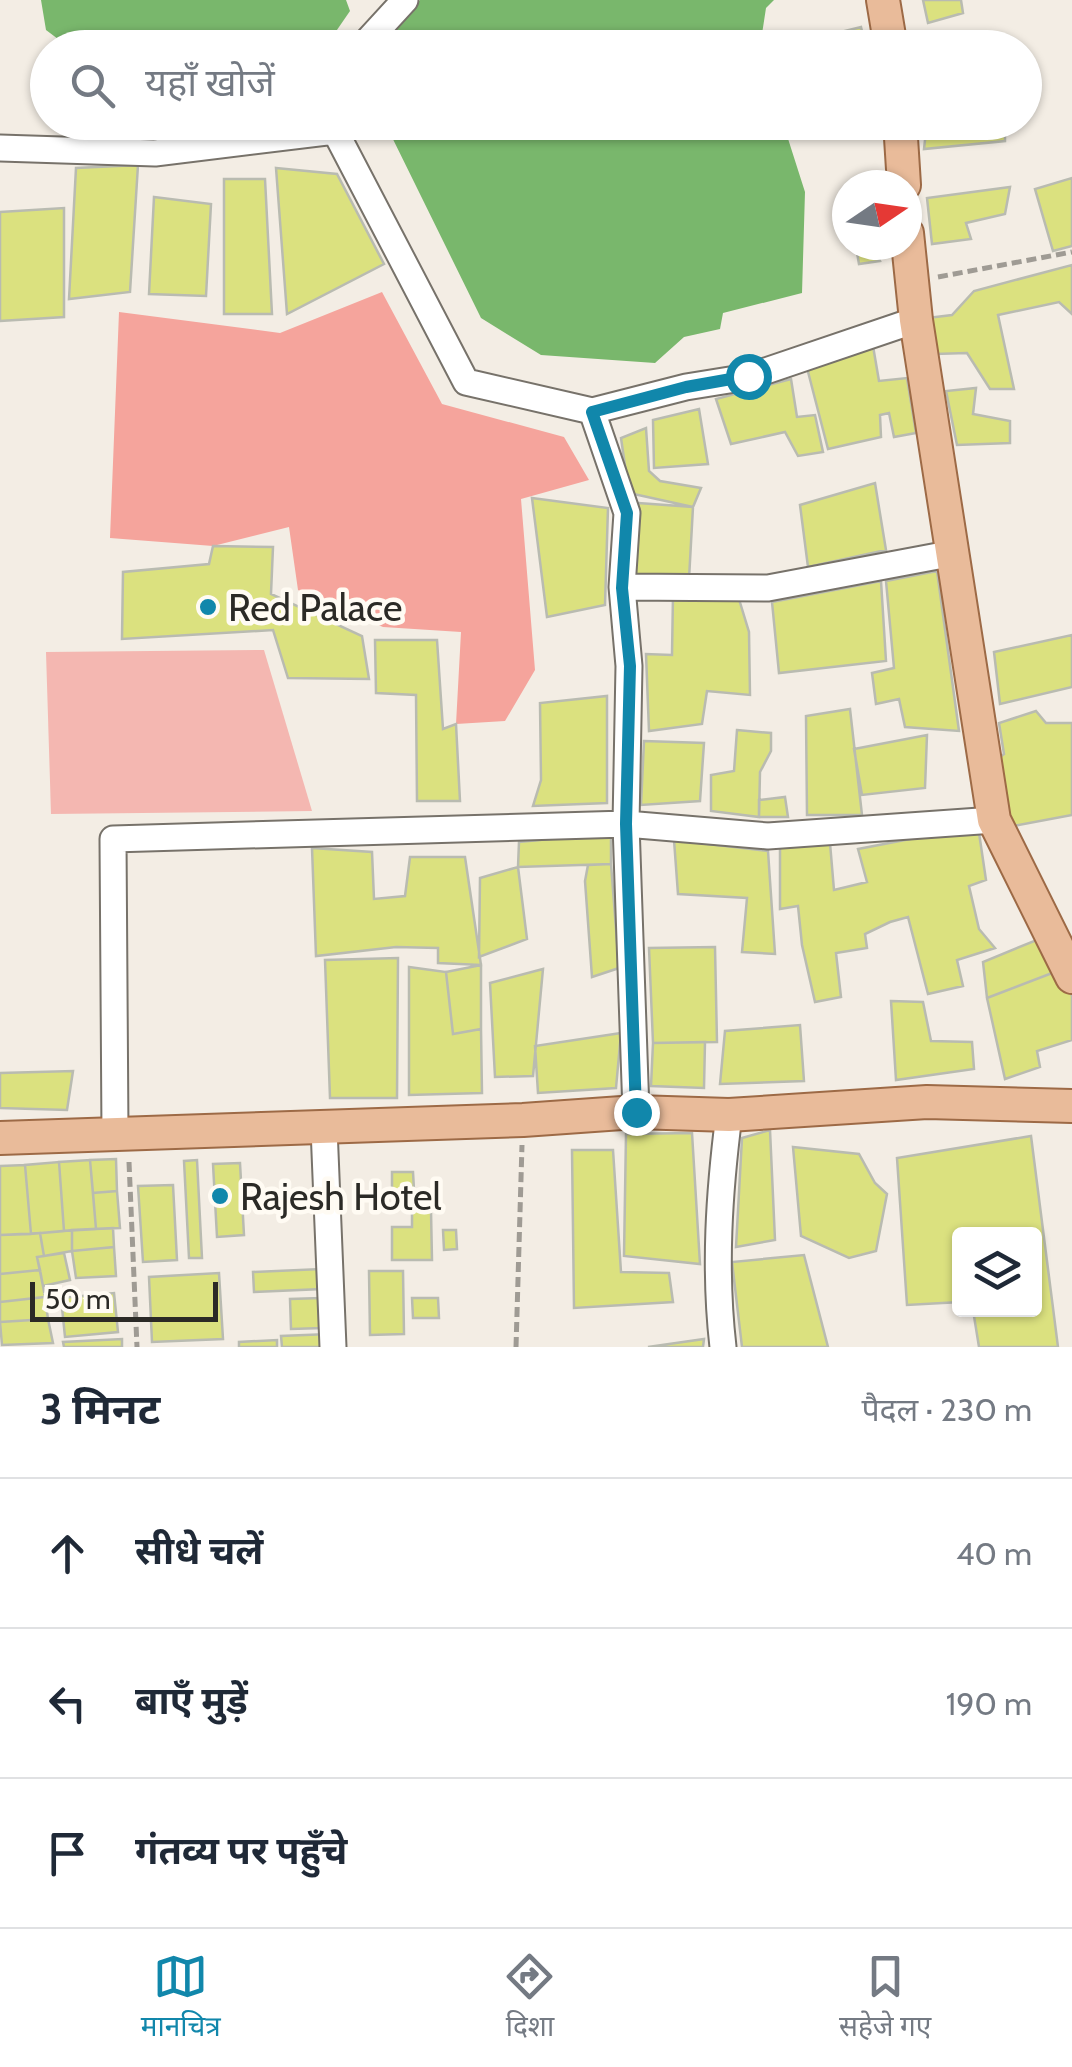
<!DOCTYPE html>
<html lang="hi">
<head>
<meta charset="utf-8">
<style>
  body { margin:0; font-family:Cabin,"Noto Sans Devanagari",sans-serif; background:#f6f6f7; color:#1f2937 }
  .controls { position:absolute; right:30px; bottom:30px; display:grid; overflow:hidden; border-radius:10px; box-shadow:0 2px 8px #0004 }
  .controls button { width:90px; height:90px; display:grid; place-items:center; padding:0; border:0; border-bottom:2px solid #e0e1e3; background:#fff; color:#1f2937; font:50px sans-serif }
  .compass { position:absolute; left:832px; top:170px; width:90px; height:90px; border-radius:50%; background:#fff; box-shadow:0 2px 8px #0004; rotate:77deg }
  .scale { position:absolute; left:30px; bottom:25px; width:188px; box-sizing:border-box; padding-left:10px; border:5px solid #2b2a26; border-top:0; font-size:28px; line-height:35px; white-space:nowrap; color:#2b2a26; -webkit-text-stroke:8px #fffbf3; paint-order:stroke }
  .stop { position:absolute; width:30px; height:30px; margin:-22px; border:8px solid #1187ab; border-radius:50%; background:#fff }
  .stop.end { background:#1187ab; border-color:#fff; box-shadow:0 2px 10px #0008 }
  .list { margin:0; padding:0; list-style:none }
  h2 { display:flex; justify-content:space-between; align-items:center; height:130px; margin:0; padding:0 40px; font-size:42px }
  h2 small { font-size:32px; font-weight:400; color:#747a83 }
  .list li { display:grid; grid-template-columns:65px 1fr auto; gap:30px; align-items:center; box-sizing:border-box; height:150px; padding:0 40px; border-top:2px solid #e0e1e3 }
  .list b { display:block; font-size:38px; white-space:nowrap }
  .list em { font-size:32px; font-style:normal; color:#747a83 }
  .icon { flex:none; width:55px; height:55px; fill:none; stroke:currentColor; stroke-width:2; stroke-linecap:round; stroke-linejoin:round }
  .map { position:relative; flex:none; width:1072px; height:1347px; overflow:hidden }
  .search { position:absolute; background:#fff; box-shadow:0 2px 8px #0004; left:30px; right:30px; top:30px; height:110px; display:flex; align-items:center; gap:25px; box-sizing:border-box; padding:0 35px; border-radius:55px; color:#747a83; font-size:38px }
  .sheet { height:580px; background:#fff }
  nav { display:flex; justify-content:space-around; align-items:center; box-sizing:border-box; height:140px; border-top:2px solid #e0e1e3; background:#fff; font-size:28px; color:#747a83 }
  nav a { display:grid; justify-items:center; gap:5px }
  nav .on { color:#1187ab }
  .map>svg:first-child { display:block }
</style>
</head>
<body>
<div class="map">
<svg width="1072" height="1347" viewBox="0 0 1072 1347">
  <rect width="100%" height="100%" fill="#f3ede4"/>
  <path fill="#f4b7b1" d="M264 650 312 811 51 814 46 652Z"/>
  <path fill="#f5a49c" d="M382 292 442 404 564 437 589 480 521 499 535 670 505 721 456 724 461 632 383 627 298 590 289 527 213 546 110 538 119 312 280 333Z"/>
  <path fill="#79b76c" d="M41 0H346L350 11 328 43 311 47 70 48 46 30Z
    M420 0H774L766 8 760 47 382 48 394 27Z
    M385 123H783L805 192 802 293 723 313 720 329 684 337 655 363 541 355 481 318Z"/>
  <path fill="#dbe17f" stroke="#b9bbb1" stroke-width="2.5" d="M923 0H961L963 13 928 23Z
    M861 27 866 48H848L845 31Z
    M927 122H1005V141L924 149Z
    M138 165 130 292 69 299 76 168Z
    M276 168 337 174 384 264 287 314Z
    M1072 178V246L1053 251 1035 189Z
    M224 179H265L272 314H224Z
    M1010 187 1005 214 966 223 971 239 932 244 927 198Z
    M154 197 211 204 206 296 149 294Z
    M64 208V317L0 321V212Z
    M873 245 880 261 859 264 856 247Z
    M1072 265V314L1059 302 998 315 1014 389H990L967 353 935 354 927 318 952 315 974 291Z
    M873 346 879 381 907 378 916 433 894 437 889 413 880 415 881 437 828 449 806 364Z
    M791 379 797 417 815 415 823 452 798 456 785 432 731 444 716 399Z
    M976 388 973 414 1010 421V443L957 445 946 391Z
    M699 409 708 464 654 468 653 420Z
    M646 428 649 471 660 481 701 488 693 507 629 493 621 438Z
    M875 483 886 550 808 567 800 505Z
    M532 498 608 508 605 605 547 617Z
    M638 503 693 507 689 579 631 578Z
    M213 546 273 547 271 594 362 636 369 679 288 678 273 630 122 639 123 572 209 564Z
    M937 571 959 731 905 727 899 699 876 704 872 673 894 668 886 581Z
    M881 581 886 661 779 673 772 602Z
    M673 595 738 596 749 632 750 695 707 691 702 724 649 731 646 654 672 655Z
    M1072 635V687L1000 704 994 652Z
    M375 640H437L443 729 456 724 460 801H417L416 695 376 693Z
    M607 696V803L533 806 541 780 540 703Z
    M850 709 862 815H807L806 716Z
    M1036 711 1046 723H1072V815L1008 827 995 761 1004 754 999 723Z
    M737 730 771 733V751L760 772 759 817 711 811V775L734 771Z
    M927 735 925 788 862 795 854 749Z
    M644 741 704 743 700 801 641 805Z
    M785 797 788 817H759V800Z
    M978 826 986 880 969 886 979 929 995 948 957 960 963 986 928 994 908 917 890 922 865 934 867 948 836 953 841 997 815 1002 802 945 798 906 780 909V846L830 843 834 890 867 882 858 849Z
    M611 833V864L518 867 519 842Z
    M674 840 768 851 775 954 742 952 747 898 678 894Z
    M312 848 372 852 374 899 405 896 410 857H465L481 965 438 963V948L396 947 316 956Z
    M611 864 619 968 592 977 585 881 588 865Z
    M518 867 527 939 479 957 480 878Z
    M1044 937 1060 970 987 998 983 962Z
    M715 947 717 1042 653 1043 649 948Z
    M398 958 397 1098H330L325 960Z
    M481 965V1029L453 1034 446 972Z
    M409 967 446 972 453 1034 481 1029 482 1093 409 1095Z
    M543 969 533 1076 495 1077 490 983Z
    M1060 970 1072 996V1040L1037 1051 1040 1067 1005 1079 987 998Z
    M891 1001 923 1002 931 1041 972 1042 974 1069 896 1080Z
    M800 1025 804 1081 720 1084 725 1031Z
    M621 1033 616 1088 538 1093 535 1046Z
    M705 1042 704 1088 651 1086 653 1043Z
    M73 1071 67 1110 0 1108V1073Z
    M770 1130 775 1240 736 1247 742 1138Z
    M692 1133 700 1264 624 1256 626 1134Z
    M1031 1136 1058 1347H979L973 1310H1034V1234H960V1302L907 1305 897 1158Z
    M793 1147 859 1154 875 1183 887 1194 876 1251 849 1258 801 1236Z
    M572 1150H613L621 1272 669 1273 673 1302 574 1308Z
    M116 1159 117 1191 93 1193 90 1160Z
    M90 1160 96 1229 64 1231 59 1162Z
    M197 1160 202 1258H189L184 1161Z
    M59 1162 64 1231 31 1234 25 1165Z
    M240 1163 244 1235 217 1237 213 1164Z
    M25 1165 31 1234 0 1235V1166Z
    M392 1172H413L414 1190H392Z
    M173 1185 177 1260 143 1262 138 1186Z
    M117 1191 120 1228 96 1229 93 1193Z
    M412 1211H431L432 1260H392V1227H412Z
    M113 1228 114 1247 72 1251V1230Z
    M72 1230V1251L44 1256 40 1233Z
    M443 1230H456L457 1249 444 1250Z
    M40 1233 44 1256 37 1257 40 1270 0 1274V1235Z
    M114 1247 116 1276 76 1278 72 1251Z
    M64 1253 70 1280 43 1286 37 1257Z
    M804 1255 828 1347H742L732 1262Z
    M321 1269 322 1289 254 1292 253 1272Z
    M40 1270 45 1297 0 1302V1274Z
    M369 1271H403L404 1334 370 1335Z
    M219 1273 223 1339 152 1342 149 1277Z
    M114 1293 118 1332 65 1337 61 1298Z
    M45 1297 48 1319 0 1322V1302Z
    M321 1298 323 1328 291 1329 290 1299Z
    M412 1298H438L439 1318H413Z
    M48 1319 53 1343 2 1345 0 1322Z
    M329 1334V1347H282L281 1336Z
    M122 1339V1347H64L63 1342Z
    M704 1339 703 1347H648Z
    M277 1340V1347H239V1342Z"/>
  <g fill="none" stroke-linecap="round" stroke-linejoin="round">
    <g stroke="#77726a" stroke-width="29">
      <path id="minor" d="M361 48 405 0
        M0 148 155 153 335 131 466 382 592 411 627 513 622 587 629 666 626 824 636 1112
        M592 411 686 387 748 377 916 320
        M622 587 768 588 954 553
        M324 1128 333 1347
        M115 1134 113 839 626 824 768 836 994 820
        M723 1347C714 1269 719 1193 729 1115"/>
    </g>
    <g stroke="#9d6a46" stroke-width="36">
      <path id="major" d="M883 0 891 48
        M900 122 904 185
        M907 233 916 320 994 820 1072 977
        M0 1138 523 1120 636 1112 729 1115 927 1102 1072 1106"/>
    </g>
    <path stroke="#9f9b94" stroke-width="5" stroke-dasharray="10 5" stroke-linecap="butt" d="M938 277 1072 252
      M129 1162 137 1347
      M516 1347 522 1145"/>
    <use href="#minor" stroke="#fff" stroke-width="25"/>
    <use href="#major" stroke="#e9bb9a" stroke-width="32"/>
  </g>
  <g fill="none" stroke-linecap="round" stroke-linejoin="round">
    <path stroke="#1187ab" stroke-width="12" d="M636 1112 626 824 630 666 622 588 627 513 592 412 686 387 748 376"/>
  </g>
  <g fill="#1187ab" stroke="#fffbf3" stroke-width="4">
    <circle cx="208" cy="607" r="10"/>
    <circle cx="220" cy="1196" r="10"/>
  </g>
  <g text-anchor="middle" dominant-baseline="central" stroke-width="9" stroke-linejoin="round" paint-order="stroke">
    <g font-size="38" fill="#2b2a26" stroke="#fffbf3" text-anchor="start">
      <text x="228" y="607">Red Palace</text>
      <text x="240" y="1196">Rajesh Hotel</text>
    </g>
  </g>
</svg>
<div class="controls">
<button><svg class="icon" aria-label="layers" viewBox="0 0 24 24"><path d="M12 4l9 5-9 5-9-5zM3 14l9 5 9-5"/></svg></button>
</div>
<svg class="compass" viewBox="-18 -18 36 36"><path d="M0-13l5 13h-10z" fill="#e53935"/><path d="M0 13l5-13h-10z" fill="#747a83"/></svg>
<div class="scale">50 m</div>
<div class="stop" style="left:748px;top:376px"></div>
<div class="stop end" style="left:636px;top:1112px"></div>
<div class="search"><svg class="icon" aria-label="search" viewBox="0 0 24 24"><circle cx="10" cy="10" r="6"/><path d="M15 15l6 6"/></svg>यहाँ खोजें</div>
</div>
<section class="sheet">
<h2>3 मिनट<small>पैदल · 230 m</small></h2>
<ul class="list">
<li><svg class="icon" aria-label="ahead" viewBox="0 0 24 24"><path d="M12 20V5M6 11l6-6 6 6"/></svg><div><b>सीधे चलें</b></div><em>40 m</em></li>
<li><svg class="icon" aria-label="left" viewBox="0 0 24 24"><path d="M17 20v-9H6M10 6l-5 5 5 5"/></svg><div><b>बाएँ मुड़ें</b></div><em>190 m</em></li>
<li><svg class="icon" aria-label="arrive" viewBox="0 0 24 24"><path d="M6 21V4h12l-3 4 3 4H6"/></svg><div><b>गंतव्य पर पहुँचे</b></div></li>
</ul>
</section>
<nav>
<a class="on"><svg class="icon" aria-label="map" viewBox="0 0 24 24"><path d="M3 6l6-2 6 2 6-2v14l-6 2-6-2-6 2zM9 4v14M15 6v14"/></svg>मानचित्र</a>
<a><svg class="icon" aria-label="directions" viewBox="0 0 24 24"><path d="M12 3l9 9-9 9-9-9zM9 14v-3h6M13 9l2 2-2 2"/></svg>दिशा</a>
<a><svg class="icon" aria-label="saved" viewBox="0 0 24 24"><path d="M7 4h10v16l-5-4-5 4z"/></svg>सहेजे गए</a>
</nav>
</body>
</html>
